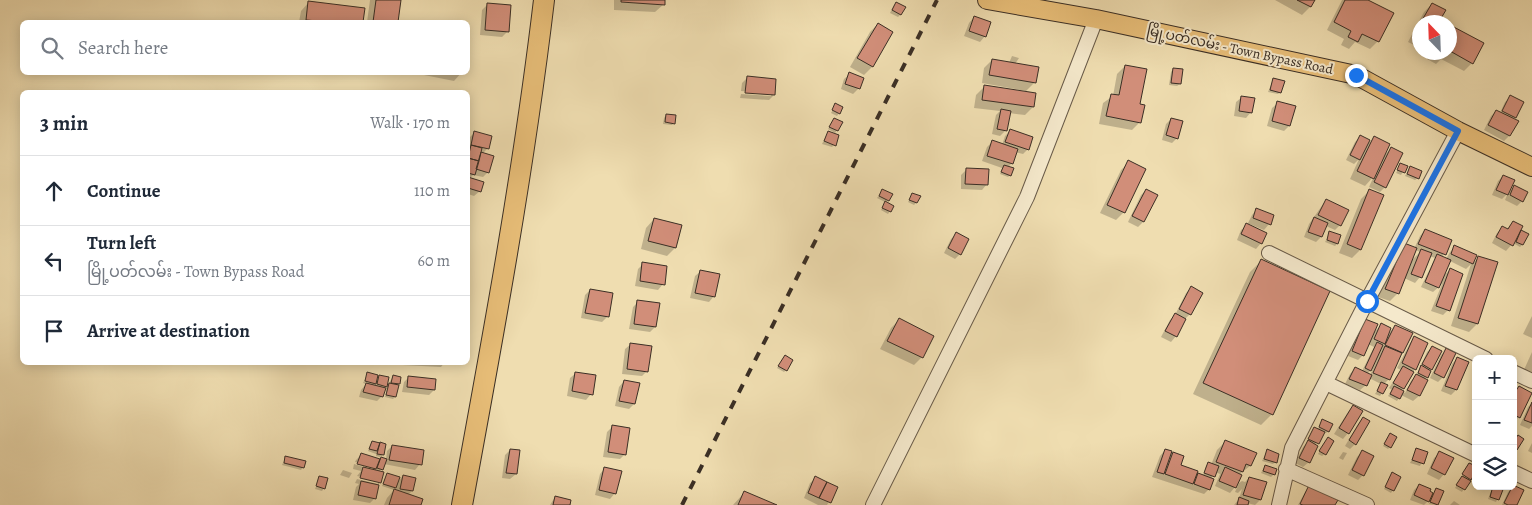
<!DOCTYPE html>
<html lang="en">
<head>
<meta charset="utf-8">
<style>
  body { margin:0; font-family:Alegreya,"Noto Sans Myanmar",serif; background:#f6f6f7; color:#1f2937 }
  .controls { position:absolute; right:15px; bottom:15px; display:grid; overflow:hidden; border-radius:8px; box-shadow:0 2px 12px #0003 }
  .controls button { width:45px; height:45px; display:grid; place-items:center; padding:0; border:0; border-bottom:1px solid #e0e1e3; background:#fff; color:#1f2937; font:25px sans-serif }
  .compass { position:absolute; left:1412px; top:15px; width:45px; height:45px; border-radius:50%; background:#fff; box-shadow:0 2px 12px #0003; rotate:337deg }
  .stop { position:absolute; width:15px; height:15px; margin:-11px; border:4px solid #1a73e8; border-radius:50%; background:#fff }
  .stop.end { background:#1a73e8; border-color:#fff; box-shadow:0 1px 5px #0008 }
  .list { margin:0; padding:0; list-style:none }
  h2 { display:flex; justify-content:space-between; align-items:center; height:65px; margin:0; padding:0 20px; font-size:21px }
  h2 small { font-size:16px; font-weight:400; color:#747a83 }
  .list li { display:grid; grid-template-columns:32px 1fr auto; gap:15px; align-items:center; box-sizing:border-box; height:70px; padding:0 20px; border-top:1px solid #e0e1e3 }
  .list b { display:block; font-size:19px; white-space:nowrap }
  .list p { margin:0; font-size:16px; white-space:nowrap; color:#747a83 }
  .list em { font-size:16px; font-style:normal; color:#747a83 }
  .icon { flex:none; width:28px; height:28px; fill:none; stroke:currentColor; stroke-width:2; stroke-linecap:round; stroke-linejoin:round }
  .map { position:relative; flex:none; width:1532px; height:505px; overflow:hidden }
  .search { position:absolute; background:#fff; box-shadow:0 2px 12px #0003; left:20px; top:20px; width:450px; height:55px; display:flex; align-items:center; gap:12px; box-sizing:border-box; padding:0 18px; border-radius:8px; color:#747a83; font-size:19px }
  .panel { position:absolute; background:#fff; box-shadow:0 2px 12px #0003; left:20px; top:90px; width:450px; height:275px; border-radius:8px }
  .map>svg:first-child { display:block }
</style>
</head>
<body>
<div class="map">
<svg width="1532" height="505" viewBox="0 0 1532 505">
  <rect width="100%" height="100%" fill="#efddb0"/>
  <filter id="stains"><feTurbulence type="fractalNoise" baseFrequency=".004" numOctaves="4"/><feColorMatrix values="0 0 0 0 .2 0 0 0 0 .09 0 0 0 0 .02 0 0 0 .5 -.17"/></filter>
  <radialGradient id="worn" r=".72"><stop offset=".6" stop-color="#630" stop-opacity="0"/><stop offset="1" stop-color="#630" stop-opacity=".3"/></radialGradient>
  <path fill="#0003" fill-rule="evenodd" d="M370 0H400L397 22H367Z
    M614 0H664V4L655 12 614 10Z
    M1275 0H1314L1310 7 1302 15Z
    M1342 0H1365L1378 41 1370 49 1355 42 1349 49 1341 45 1344 39 1327 30Z
    M309 2 364 9 362 22H299L301 11Z
    M488 4 507 32 502 37 480 35 482 10Z
    M1432 4 1438 20 1442 22H1420V48L1408 42 1424 12Z
    M894 5 900 15 898 17 890 13Z
    M974 17 985 36 980 42 964 36 969 23Z
    M878 24 892 32 872 67 864 75 850 67 870 32Z
    M1450 26 1483 43 1472 63 1464 71 1441 59 1436 64 1427 59 1430 53 1428 52H1450Z
    M1012 56 1019 58 1015 64 1035 82 1026 91 982 83 984 68 992 60 1009 63Z
    M1125 66 1139 105 1140 122 1132 130 1099 124 1103 103 1113 96 1117 74Z
    M1173 69 1181 70 1180 84 1177 86 1169 85 1171 72Z
    M409 72H462L454 81Z
    M850 74 862 79 858 89 853 94 841 89 844 79Z
    M747 78 774 95 769 100 740 98 741 94 771 96V94L741 91 742 83Z
    M1273 80 1280 92 1278 94 1268 92Z
    M984 87 1033 107 1025 115 1009 113 1006 130 1000 136 992 134 996 115 1000 111 974 108 976 95Z
    M1242 97 1251 112 1246 118 1234 116 1236 102Z
    M1511 97 1515 117 1513 120 1509 136 1504 141 1484 130 1491 116 1496 111 1500 113 1505 102Z
    M1278 103 1289 126 1284 131 1267 126 1272 108Z
    M836 105 839 113 837 116 831 113Z
    M666 115 674 123 672 125 663 124 664 118Z
    M834 119 841 123 835 133 828 129Z
    M1171 119 1177 138 1172 143 1162 140 1166 124Z
    M1010 131 1028 149 1023 154 1015 152 1011 164 1008 167 1010 175 1008 177 1000 174 1002 168 982 161 987 147 992 142 1002 145 1005 136Z
    M828 132 834 145 832 147 822 144Z
    M474 133 488 148 482 154 488 172 483 177 473 175 469 179 480 191 474 196 468 194V144L469 138Z
    M1360 137 1370 142 1374 138 1384 156 1391 148 1385 187 1380 192 1369 187 1374 176 1365 186 1350 179 1359 159 1354 164 1346 160 1355 142Z
    M1129 162 1124 212 1116 220 1100 213 1121 170Z
    M1401 164 1406 166 1401 175 1396 173Z
    M1410 168 1418 178 1415 180 1405 176Z
    M967 169 987 184 982 190 961 189V175Z
    M1503 176 1508 193 1515 186 1522 201 1517 206 1505 200 1508 193 1502 199 1492 195 1498 181Z
    M883 190 888 200 885 202 877 198Z
    M1146 190 1157 196 1143 222 1138 227 1128 222 1141 195Z
    M1369 191 1382 196 1360 250 1352 258 1339 253 1361 199Z
    M913 194 916 203 914 205 908 202Z
    M1326 200 1340 225 1335 230 1326 226 1321 237 1316 242 1304 237 1309 224Z
    M885 203 890 211 888 214 881 210Z
    M1257 209 1269 224 1264 230 1249 224 1248 225 1261 243 1256 249 1237 240 1241 230 1247 225 1252 215Z
    M654 219 675 248 667 256 641 249 646 228Z
    M1513 222 1517 236 1522 232V245L1520 247 1513 243 1506 251 1492 243 1497 233 1503 227 1506 230Z
    M1425 230 1451 241 1442 257 1446 259 1450 252 1455 247 1475 256 1472 264 1479 257 1477 324 1469 332 1451 326 1471 264 1466 269 1450 261 1442 277 1450 270 1448 310 1443 315 1431 311 1442 284 1433 292 1421 287 1435 258 1429 256 1420 277 1415 283 1404 278 1398 293 1390 301 1378 297 1396 252 1414 249 1420 236ZM1416 250 1420 252 1412 260Z
    M1330 233 1337 244 1335 246 1325 242Z
    M956 234 960 254 955 259 944 253 951 239Z
    M1261 261 1272 414 1261 425 1193 394 1250 272Z
    M643 264 663 284 658 290 635 286 638 269Z
    M701 271 714 296 709 302 690 298 695 276Z
    M1191 288 1190 314 1185 319 1176 336 1171 342 1161 337 1170 320 1175 315 1186 293Z
    M590 290 612 294 607 317 602 322 581 318 585 295Z
    M638 302 655 327 650 332 629 329 633 307Z
    M1532 316V338L1523 334Z
    M899 320 932 336 922 357 914 365 880 349 891 328Z
    M1366 321 1373 333 1381 325 1388 334 1395 326 1402 352 1389 379 1383 385 1382 393 1380 396 1375 394 1381 384 1369 378 1366 385 1360 390 1345 384 1350 374 1355 368 1362 371 1374 347 1368 344 1363 355 1358 360 1348 356 1360 326ZM1373 368 1370 375 1367 374Z
    M1415 337V369L1401 391 1405 393 1411 381 1416 376 1427 352 1432 347 1431 369 1424 380 1426 381 1419 396 1413 401 1401 395 1397 401 1388 396 1392 390 1389 388 1401 370 1397 368 1410 343Z
    M631 344 647 371 642 376 622 374 625 349Z
    M1446 350 1443 377 1438 382 1430 378 1441 355Z
    M1532 352V376L1523 372Z
    M1457 358 1467 362 1456 390 1451 395 1441 391 1452 364Z
    M783 359 786 370 784 372 777 368Z
    M402 362H445L441 367 402 365Z
    M368 373 375 381 380 376 386 386 382 396 377 401 359 397 361 390 366 384 363 383Z
    M576 373 591 394 586 400 567 396 570 378Z
    M393 376 399 384 396 386 395 397 393 399 385 397 387 387Z
    M409 377 434 390 429 395 402 392 404 382Z
    M624 381 634 404 629 409 615 406 619 387Z
    M1519 387V417L1513 422V393Z
    M1532 403V426L1529 429 1520 425 1528 407Z
    M1353 406 1361 411 1348 433 1343 439 1334 434 1348 412Z
    M1363 419 1355 444 1350 449 1345 446 1358 424Z
    M1323 421 1328 431 1326 433 1323 432 1315 445 1309 462 1303 467 1295 463 1303 447 1308 442 1307 441 1312 431 1317 430Z
    M612 427 625 454 620 459 603 457 607 432Z
    M1388 437 1390 447 1388 449 1383 446Z
    M1326 441 1325 454 1322 456 1318 454Z
    M372 442 385 445 383 455 380 457 376 456V454L368 451Z
    M1225 442 1250 466 1241 473 1235 487 1230 493 1215 486 1220 474 1215 472 1211 479 1209 489 1204 494 1152 477 1160 456 1165 450 1183 457 1180 465 1203 475 1206 466 1208 464 1211 465 1217 450Z
    M1532 443V453L1528 451Z
    M392 446 420 464 415 470 384 464 379 472 382 473 375 498 370 503 353 500 356 487 359 484 355 483 357 479 378 484V481L357 476 361 471 353 469 354 464 374 470V467L355 462 356 460 361 455 379 460 381 459 386 460 387 451Z
    M1417 449 1426 453 1420 466 1410 463Z
    M510 450 516 474 510 479 502 478 505 455Z
    M1267 451 1275 462 1273 464 1262 461Z
    M1343 452 1347 453 1343 460 1339 458Z
    M1362 452 1363 475 1358 480 1348 475 1357 457Z
    M1440 453 1444 474 1439 480 1427 474 1434 458Z
    M286 457 303 467 301 470 282 465Z
    M1469 464 1470 479 1462 492 1455 488Z
    M1265 466 1274 474 1271 477 1261 473Z
    M605 468 615 493 610 499 595 495 600 474Z
    M343 470 352 473 349 478 340 475Z
    M387 474 396 483 403 476 412 491 408 495 420 505H384L387 498 394 490 382 486Z
    M1392 474 1393 490 1391 493 1384 489Z
    M320 477 324 488 322 491 315 489Z
    M816 478 837 488 827 505H818L804 498 810 483Z
    M1249 478 1265 483 1260 500 1255 505 1247 503V505H1234L1239 499 1242 489 1238 493 1235 492 1239 483 1242 481 1245 482Z
    M1476 478V486H1481L1479 488 1472 485Z
    M1419 485 1433 494 1436 490 1443 492 1437 505 1429 504 1431 498 1424 505 1410 500 1414 490Z
    M1493 486 1502 488 1496 502 1488 499Z
    M1514 486 1515 505H1502L1508 492Z
    M1310 487 1334 505H1298L1305 492Z
    M744 493 773 505H733Z
    M555 497 569 505H550Z
    M1454 501 1460 505H1450Z"/>
  <path fill="#d18e79" stroke="#3b2f25" d="M376 0H401L398 22H373Z
    M621 0H665V5L621 2Z
    M1297 0H1315L1311 7Z
    M1345 0H1368L1394 13 1379 42 1362 34 1358 42 1348 37 1351 31 1334 22Z
    M308 1 365 8 363 22H330L306 20Z
    M896 2 906 7 901 15 892 10Z
    M487 3 511 5 509 32 485 30Z
    M1432 3 1446 10 1440 20 1445 22H1421Z
    M974 16 991 22 986 37 969 31Z
    M878 23 893 32 873 67 857 58Z
    M1450 25 1484 43 1473 64 1450 51Z
    M992 59 1039 67 1036 83 989 75Z
    M1125 65 1147 69 1140 104 1145 105 1141 123 1106 116 1111 94 1119 95Z
    M1173 68 1183 69 1181 84 1171 83Z
    M849 72 864 78 860 89 845 84Z
    M747 76 776 79 775 95 745 93Z
    M1273 78 1285 81 1281 93 1270 90Z
    M984 85 1036 93 1034 107 982 100Z
    M1510 95 1524 102 1516 118 1502 111Z
    M1241 96 1255 98 1252 113 1239 111Z
    M1277 101 1296 106 1290 126 1272 121Z
    M835 103 843 107 840 114 832 110Z
    M1001 109 1011 111 1007 131 997 129Z
    M1496 110 1519 121 1510 136 1488 125Z
    M666 114 676 115 675 124 665 122Z
    M834 118 843 122 838 131 829 127Z
    M1171 118 1183 121 1178 139 1166 135Z
    M1010 129 1033 137 1029 150 1005 142Z
    M474 131 492 136 489 149 471 145Z
    M828 131 839 135 836 146 824 141Z
    M1360 135 1370 140 1360 160 1350 155Z
    M1374 136 1390 144 1374 179 1357 171Z
    M992 140 1018 149 1013 164 987 156Z
    M471 145 482 148 479 161 468 158Z
    M1391 147 1403 153 1386 188 1374 182Z
    M481 152 494 156 489 173 476 169Z
    M468 158 479 161 475 175 468 173Z
    M1128 160 1146 169 1125 213 1107 205Z
    M1400 163 1408 166 1405 173 1397 170Z
    M1004 165 1014 168 1011 176 1001 172Z
    M1410 166 1422 171 1419 179 1407 174Z
    M966 168 989 169 988 185 965 184Z
    M1503 175 1515 180 1508 195 1496 190Z
    M468 177 484 182 481 192 468 188Z
    M1514 185 1528 192 1523 202 1510 195Z
    M882 189 893 194 889 201 879 196Z
    M1146 189 1158 195 1144 222 1132 216Z
    M1369 189 1384 195 1361 250 1347 244Z
    M912 193 921 196 917 203 909 200Z
    M1326 199 1349 210 1341 226 1318 215Z
    M885 201 894 206 891 212 882 208Z
    M1256 208 1274 215 1271 225 1253 218Z
    M1314 217 1328 223 1322 237 1308 232Z
    M654 218 682 225 676 248 648 241Z
    M1513 221 1523 226 1513 246 1496 237 1502 226 1508 229Z
    M1246 223 1267 233 1262 244 1241 234Z
    M1425 229 1452 240 1446 255 1418 244Z
    M1521 230 1529 234 1523 245 1516 242Z
    M1329 231 1341 235 1338 244 1327 240Z
    M956 232 969 239 961 255 948 248Z
    M1404 243 1417 248 1399 294 1385 289Z
    M1454 245 1477 255 1473 264 1451 254Z
    M1421 249 1432 253 1422 278 1411 274Z
    M1437 254 1451 260 1439 288 1425 282Z
    M1478 256 1498 262 1478 324 1458 318Z
    M1261 259 1330 291 1273 415 1203 383Z
    M642 262 667 266 665 285 640 281Z
    M1450 268 1463 274 1450 311 1436 306Z
    M700 270 720 274 715 297 695 293Z
    M1191 286 1203 293 1191 315 1179 309Z
    M590 289 613 293 609 317 585 313Z
    M637 300 660 303 656 327 634 324Z
    M1175 313 1186 319 1177 337 1165 331Z
    M899 318 934 336 923 358 887 341Z
    M1365 319 1378 324 1364 356 1352 351Z
    M1381 323 1391 328 1385 344 1374 339Z
    M1395 325 1413 333 1403 353 1385 345Z
    M1414 336 1428 343 1416 370 1402 363Z
    M1377 342 1383 345 1371 371 1365 368Z
    M630 343 652 346 648 372 627 369Z
    M1385 346 1402 353 1390 380 1373 373Z
    M1432 346 1442 351 1432 370 1422 364Z
    M1446 348 1456 353 1444 378 1434 373Z
    M785 355 793 360 787 371 778 366Z
    M1457 357 1469 362 1457 390 1445 386Z
    M1421 365 1431 371 1428 378 1418 373Z
    M1403 366 1414 372 1404 389 1393 383Z
    M1355 367 1372 375 1367 386 1349 379Z
    M367 372 378 375 376 384 365 381Z
    M575 372 596 375 593 395 572 391Z
    M1416 374 1428 380 1420 396 1407 390Z
    M379 375 389 377 387 387 377 384Z
    M393 375 401 377 400 384 391 383Z
    M408 376 436 379 435 390 407 387Z
    M624 380 640 383 635 404 619 401Z
    M1381 382 1388 385 1383 394 1377 391Z
    M366 383 386 388 383 397 363 392Z
    M389 383 399 385 396 397 386 395Z
    M1394 386 1404 391 1400 399 1390 394Z
    M1519 386 1532 393 1520 418 1513 414V395Z
    M1532 402V423L1524 420Z
    M1353 405 1363 411 1349 434 1339 428Z
    M1363 417 1370 421 1356 445 1349 440Z
    M1322 419 1333 424 1329 432 1319 427Z
    M612 425 630 428 626 455 608 452Z
    M1314 427 1325 432 1319 444 1308 439Z
    M1390 433 1397 437 1391 448 1384 444Z
    M1518 435 1524 439 1517 450 1513 448V442Z
    M1328 437 1334 441 1326 455 1319 451Z
    M1225 440 1257 453 1251 466 1246 464 1243 472 1216 462Z
    M1308 440 1318 446 1310 463 1299 458Z
    M372 441 380 443 377 451 369 449Z
    M380 442 386 444 384 455 377 454Z
    M392 445 424 450 422 465 389 460Z
    M1416 448 1428 452 1424 464 1412 460Z
    M510 449 520 450 517 474 506 473Z
    M1165 449 1172 451 1164 474 1157 472Z
    M1267 449 1279 454 1277 463 1264 459Z
    M1362 450 1374 456 1364 476 1352 470Z
    M1439 451 1454 458 1445 475 1431 468Z
    M1173 452 1184 456 1181 465 1198 471 1193 484 1165 474Z
    M361 453 380 459 376 469 357 464Z
    M285 456 306 461 304 468 284 463Z
    M381 457 387 459 383 470 377 468Z
    M1208 462 1219 466 1215 477 1204 473Z
    M1469 463 1476 466V471L1471 480 1462 474Z
    M1265 465 1277 469 1275 475 1263 471Z
    M363 467 384 472 381 483 360 478Z
    M604 467 622 471 616 494 599 490Z
    M1225 467 1242 475 1236 488 1219 481Z
    M1392 472 1401 477 1394 491 1385 487Z
    M387 473 400 477 396 488 383 484Z
    M1198 473 1214 479 1210 490 1194 484Z
    M403 475 416 478 413 491 400 489Z
    M319 476 328 478 325 489 316 486Z
    M815 476 827 482 819 498 808 493Z
    M1462 476 1471 481 1465 490 1456 485Z
    M1249 477 1267 482 1261 500 1243 495Z
    M361 481 379 485 376 499 358 495Z
    M827 482 838 487 831 503 819 498Z
    M1419 484 1431 489 1430 491 1433 493 1429 502 1414 495Z
    M1309 485 1338 500 1335 505H1303L1300 504Z
    M1513 485 1524 490 1517 505H1508L1504 503Z
    M1493 486 1504 487 1499 500 1490 497Z
    M1436 488 1444 491 1438 505 1430 502Z
    M394 489 423 499 421 505H389Z
    M744 491 777 505H738Z
    M555 496 571 500 570 505H553Z
    M1239 497 1249 501 1248 505H1237Z"/>
  <g fill="none" stroke-linecap="round" stroke-linejoin="round">
    <g stroke="#685a48" stroke-width="16">
      <path id="minor" d="M1269 253 1486 359
        M1513 372 1532 381
        M1326 383 1476 455
        M1286 469 1367 505
        M1513 472 1532 481
        M873 505 1027 197 1096 19
        M1279 505 1292 448 1367 301 1458 131"/>
    </g>
    <g stroke="#3b2f25" stroke-width="20">
      <path id="major" d="M987 0 1096 19 1356 75 1458 131 1532 167"/>
    </g>
    <g stroke="#3b2f25" stroke-width="22">
      <path id="highway" d="M462 505C493 337 524 169 544 0"/>
    </g>
    <use href="#minor" stroke="#f5e9cc" stroke-width="14"/>
    <use href="#major" stroke="#e8be78" stroke-width="18"/>
    <use href="#highway" stroke="#e8be78" stroke-width="20"/>
    <path stroke="#3b2f25" stroke-width="4" stroke-dasharray="9 9" stroke-linecap="butt" d="M682 505 937 0"/>
  </g>
  <g fill="none" stroke-linecap="round" stroke-linejoin="round">
    <path stroke="#1a73e8" stroke-width="6" d="M1356 75 1458 131 1367 301"/>
  </g>
  <g text-anchor="middle" dominant-baseline="central" stroke-width="4" stroke-linejoin="round" paint-order="stroke">
    <g font-size="14" fill="#3b2f25" stroke="#f5e9cc">
      <text transform="translate(1240 50) rotate(12)">မြို့ပတ်လမ်း - Town Bypass Road</text>
    </g>
  </g>
  <rect width="100%" height="100%" filter="url(#stains)"/>
  <rect width="100%" height="100%" fill="url(#worn)"/>
</svg>
<div class="controls">
<button>+</button>
<button>−</button>
<button><svg class="icon" aria-label="layers" viewBox="0 0 24 24"><path d="M12 4l9 5-9 5-9-5zM3 14l9 5 9-5"/></svg></button>
</div>
<svg class="compass" viewBox="-18 -18 36 36"><path d="M0-13l5 13h-10z" fill="#e53935"/><path d="M0 13l5-13h-10z" fill="#747a83"/></svg>
<div class="stop" style="left:1367px;top:301px"></div>
<div class="stop end" style="left:1356px;top:75px"></div>
<div class="search"><svg class="icon" aria-label="search" viewBox="0 0 24 24"><circle cx="10" cy="10" r="6"/><path d="M15 15l6 6"/></svg>Search here</div>
<section class="panel">
<h2>3 min<small>Walk · 170 m</small></h2>
<ul class="list">
<li><svg class="icon" aria-label="ahead" viewBox="0 0 24 24"><path d="M12 20V5M6 11l6-6 6 6"/></svg><div><b>Continue</b></div><em>110 m</em></li>
<li><svg class="icon" aria-label="left" viewBox="0 0 24 24"><path d="M17 20v-9H6M10 6l-5 5 5 5"/></svg><div><b>Turn left</b><p>မြို့ပတ်လမ်း - Town Bypass Road</p></div><em>60 m</em></li>
<li><svg class="icon" aria-label="arrive" viewBox="0 0 24 24"><path d="M6 21V4h12l-3 4 3 4H6"/></svg><div><b>Arrive at destination</b></div></li>
</ul>
</section>
</div>
</body>
</html>
